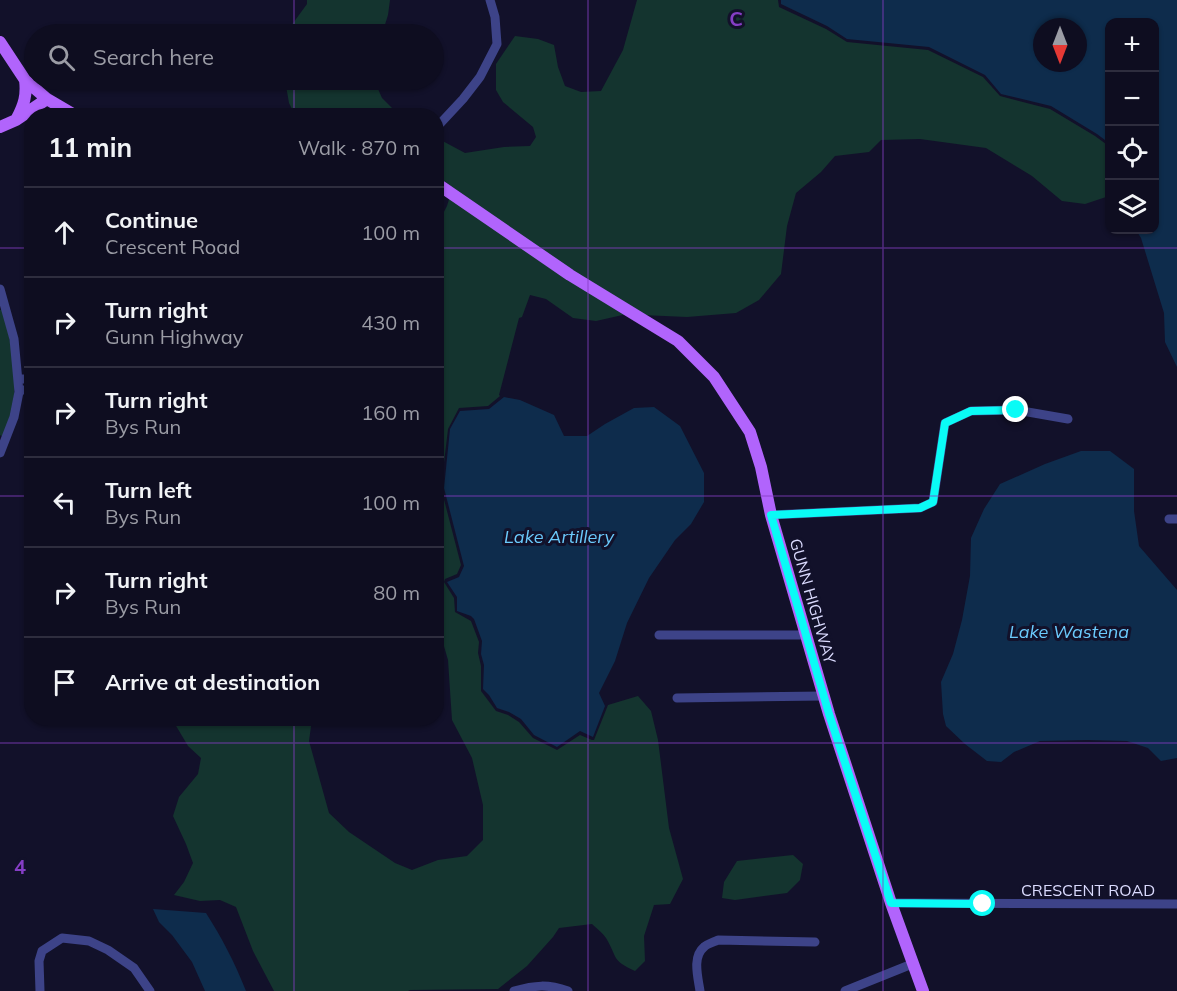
<!DOCTYPE html>
<html lang="en">
<head>
<meta charset="utf-8">
<style>
  body { margin:0; font-family:Mulish,sans-serif; background:#171629; color:#f1f3f6 }
  .controls { position:absolute; right:18px; top:18px; display:grid; overflow:hidden; border-radius:12px; box-shadow:0 2px 4px #0004 }
  .controls button { width:54px; height:54px; display:grid; place-items:center; padding:0; border:0; border-bottom:2px solid #2e2d3e; background:#0e0d20; color:#f1f3f6; font:30px sans-serif }
  .compass { position:absolute; left:1033px; top:18px; width:54px; height:54px; border-radius:50%; background:#0e0d20; box-shadow:0 2px 4px #0004; rotate:180deg }
  .stop { position:absolute; width:18px; height:18px; margin:-14px; border:4px solid #0afbf6; border-radius:50%; background:#fff }
  .stop.end { background:#0afbf6; border-color:#fff; box-shadow:0 2px 6px #0008 }
  .list { margin:0; padding:0; list-style:none }
  h2 { display:flex; justify-content:space-between; align-items:center; height:78px; margin:0; padding:0 24px; font-size:26px }
  h2 small { font-size:20px; font-weight:400; color:#9b9ca5 }
  .list li { display:grid; grid-template-columns:39px 1fr auto; gap:18px; align-items:center; box-sizing:border-box; height:90px; padding:0 24px; border-top:2px solid #2e2d3e }
  .list b { display:block; font-size:22px; white-space:nowrap }
  .list p { margin:0; font-size:20px; white-space:nowrap; color:#9b9ca5 }
  .list em { font-size:20px; font-style:normal; color:#9b9ca5 }
  .icon { flex:none; width:33px; height:33px; fill:none; stroke:currentColor; stroke-width:2; stroke-linecap:round; stroke-linejoin:round }
  .map { position:relative; flex:none; width:1177px; height:991px; overflow:hidden }
  .search { position:absolute; background:#0e0d20; box-shadow:0 2px 4px #0004; left:24px; top:24px; width:420px; height:66px; display:flex; align-items:center; gap:15px; box-sizing:border-box; padding:0 21px; border-radius:33px; color:#9b9ca5; font-size:22px }
  .panel { position:absolute; background:#0e0d20; box-shadow:0 2px 4px #0004; left:24px; top:108px; width:420px; height:618px; border-radius:24px }
  .map>svg:first-child { display:block }
</style>
</head>
<body>
<div class="map">
<svg width="1177" height="991" viewBox="0 0 1177 991">
  <rect width="100%" height="100%" fill="#12112a"/>
  <path fill="#14342f" d="M307 0H390L388 15 382 34H287L288 30 307 4Z
    M637 0H778L779 7 826 29 847 42 928 50 983 77 1000 96 1050 109 1095 136 1110 147 1109 196 1085 204 1062 201 1032 176 986 148 920 139 881 140 869 152 835 156 821 172 796 193 787 226 781 274 759 300 736 313 687 317 642 315 571 272 437 176V138L465 153 504 147 530 146 536 137 533 127 503 102 496 90V64L515 36 538 39 554 45 558 67 565 86 581 92 601 91 623 50Z
    M285 80H374L382 98 399 115H295L289 103Z
    M450 196 627 314 596 321 573 318 546 299 530 295 522 317 519 318 499 395 500 396 488 406 459 408 448 429 441 488 461 565 457 574 445 579 444 582 454 598 455 612 471 621 479 642 478 653 481 666V691L496 711 508 715 519 722 533 738 557 750 580 735 592 740H594L608 705 638 696 651 711 658 740 669 828 683 879 670 904 654 905 644 936 645 961 635 971C611 960 618 958 606 938 603 933 597 929 592 924L559 928 553 937 527 966 498 989 410 990 408 991H274L253 951 236 907 220 900 200 901 174 895 184 882 193 863 186 844 173 816 179 797 198 774 201 758 188 746 172 719H312L309 741 329 813 349 832 395 863 412 870 438 860 467 856 483 840V805L472 758 452 720 448 660 436 619V310L438 287 436 286V227L447 206Z
    M2 309C11 341 18 372 13 404 11 416 6 426 3 437L0 435V310Z
    M793 855 803 864 800 880 787 893 735 900 722 898 724 882 737 861Z"/>
  <path fill="#0e2c4c" fill-rule="evenodd" d="M781 0H1177V367L1165 342 1164 313 1141 238 1136 230H1154V22H1110L1109 143 1097 134 1051 106 1001 94 985 75 929 47 847 39 827 26 781 4ZM1042 27H1078V63H1042Z
    M504 397 520 400 554 415 564 436H587L605 424 634 408 654 407 680 426 704 473V502L691 524 675 540 649 578 627 623 615 661 599 693 605 706 593 737 580 731 557 747 534 735 521 719 509 712 497 708 489 695 483 689 484 665 481 654 482 641 474 619 471 616 457 611V597L447 582 459 577 464 566 444 488 450 429 460 411 489 409Z
    M1081 451H1110L1134 469V511L1139 546 1177 590V758L1161 761 1148 748 1127 741 1087 740 1040 741 1014 752 1001 762 987 761 965 744 946 726 943 714 941 682 953 654 962 620 970 576 971 538 984 509 1000 484 1045 464Z
    M153 909 206 913C222 938 235 963 246 991H205L192 962 172 935 159 922Z"/>
  <g fill="none" stroke-linecap="round" stroke-linejoin="round">
    <path stroke="#3d4388" stroke-width="9" d="M436 128 463 99 480 77 497 44 495 17 490 0
      M0 289 14 339 19 392 14 417 0 453
      M18 379H32
      M19 390H32
      M771 515 920 508 933 502 945 423 971 411 1016 410 1068 419
      M1169 519H1177
      M659 635H806
      M677 698 823 696
      M891 903 1177 904
      M40 991 39 961 42 951 62 938 89 941 108 950 134 968 150 991
      M514 991C535 985 548 984 568 991
      M700 991C698 977 692 957 704 947 707 944 714 942 718 940L815 942
      M845 991 912 964"/>
    <path stroke="#b164fc" stroke-width="12" d="M0 42 25 80 47 99 76 116
      M17 118C24 105 27 95 25 80
      M0 127 16 120 47 99
      M436 183 570 275 678 341 714 377 750 432 761 467 771 515 829 714 891 903 923 991"/>
  </g>
  <g fill="none" stroke-linecap="round" stroke-linejoin="round">
    <path stroke="#0afbf6" stroke-width="8" d="M983 904 891 903 829 714 771 515 920 508 933 502 945 423 971 411 1016 410"/>
  </g>
  <path fill="none" stroke="#853ec5" stroke-width="1.5" stroke-opacity="0.55" d="M294 0V34M588 0V991M883 0V991M294 80V116M0 248H32M436 248H1177M0 496H32M436 496H1177M294 718V991M0 743H1177"/>
  <g text-anchor="middle" dominant-baseline="central" stroke-width="6" stroke-linejoin="round" paint-order="stroke">
    <g font-size="16" fill="#dbdbfe" stroke="#12112a">
      <text transform="translate(813 601) rotate(74)">GUNN HIGHWAY</text>
      <text x="1088" y="890">CRESCENT ROAD</text>
    </g>
    <g font-size="18" font-style="italic" fill="#6bcafc" stroke="#12112a">
      <text x="559" y="536">Lake Artillery</text>
      <text x="1069" y="631">Lake Wastena</text>
    </g>
  </g>
  <g font-size="20" text-anchor="middle" font-weight="bold" fill="#853ec5" stroke="#12112a" stroke-width="6" stroke-linejoin="round" paint-order="stroke">
    <text x="736" y="26">C</text>
    <text x="20" y="874">4</text>
  </g>
</svg>
<div class="controls">
<button>+</button>
<button>−</button>
<button><svg class="icon" aria-label="locate" viewBox="0 0 24 24"><circle cx="12" cy="12" r="6"/><path d="M12 2v4M12 18v4M2 12h4M18 12h4"/></svg></button>
<button><svg class="icon" aria-label="layers" viewBox="0 0 24 24"><path d="M12 4l9 5-9 5-9-5zM3 14l9 5 9-5"/></svg></button>
</div>
<svg class="compass" viewBox="-18 -18 36 36"><path d="M0-13l5 13h-10z" fill="#e53935"/><path d="M0 13l5-13h-10z" fill="#9b9ca5"/></svg>
<div class="stop" style="left:983px;top:904px"></div>
<div class="stop end" style="left:1016px;top:410px"></div>
<div class="search"><svg class="icon" aria-label="search" viewBox="0 0 24 24"><circle cx="10" cy="10" r="6"/><path d="M15 15l6 6"/></svg>Search here</div>
<section class="panel">
<h2>11 min<small>Walk · 870 m</small></h2>
<ul class="list">
<li><svg class="icon" aria-label="ahead" viewBox="0 0 24 24"><path d="M12 20V5M6 11l6-6 6 6"/></svg><div><b>Continue</b><p>Crescent Road</p></div><em>100 m</em></li>
<li><svg class="icon" aria-label="right" viewBox="0 0 24 24"><path d="M7 20v-9h11M14 6l5 5-5 5"/></svg><div><b>Turn right</b><p>Gunn Highway</p></div><em>430 m</em></li>
<li><svg class="icon" aria-label="right" viewBox="0 0 24 24"><path d="M7 20v-9h11M14 6l5 5-5 5"/></svg><div><b>Turn right</b><p>Bys Run</p></div><em>160 m</em></li>
<li><svg class="icon" aria-label="left" viewBox="0 0 24 24"><path d="M17 20v-9H6M10 6l-5 5 5 5"/></svg><div><b>Turn left</b><p>Bys Run</p></div><em>100 m</em></li>
<li><svg class="icon" aria-label="right" viewBox="0 0 24 24"><path d="M7 20v-9h11M14 6l5 5-5 5"/></svg><div><b>Turn right</b><p>Bys Run</p></div><em>80 m</em></li>
<li><svg class="icon" aria-label="arrive" viewBox="0 0 24 24"><path d="M6 21V4h12l-3 4 3 4H6"/></svg><div><b>Arrive at destination</b></div></li>
</ul>
</section>
</div>
</body>
</html>
